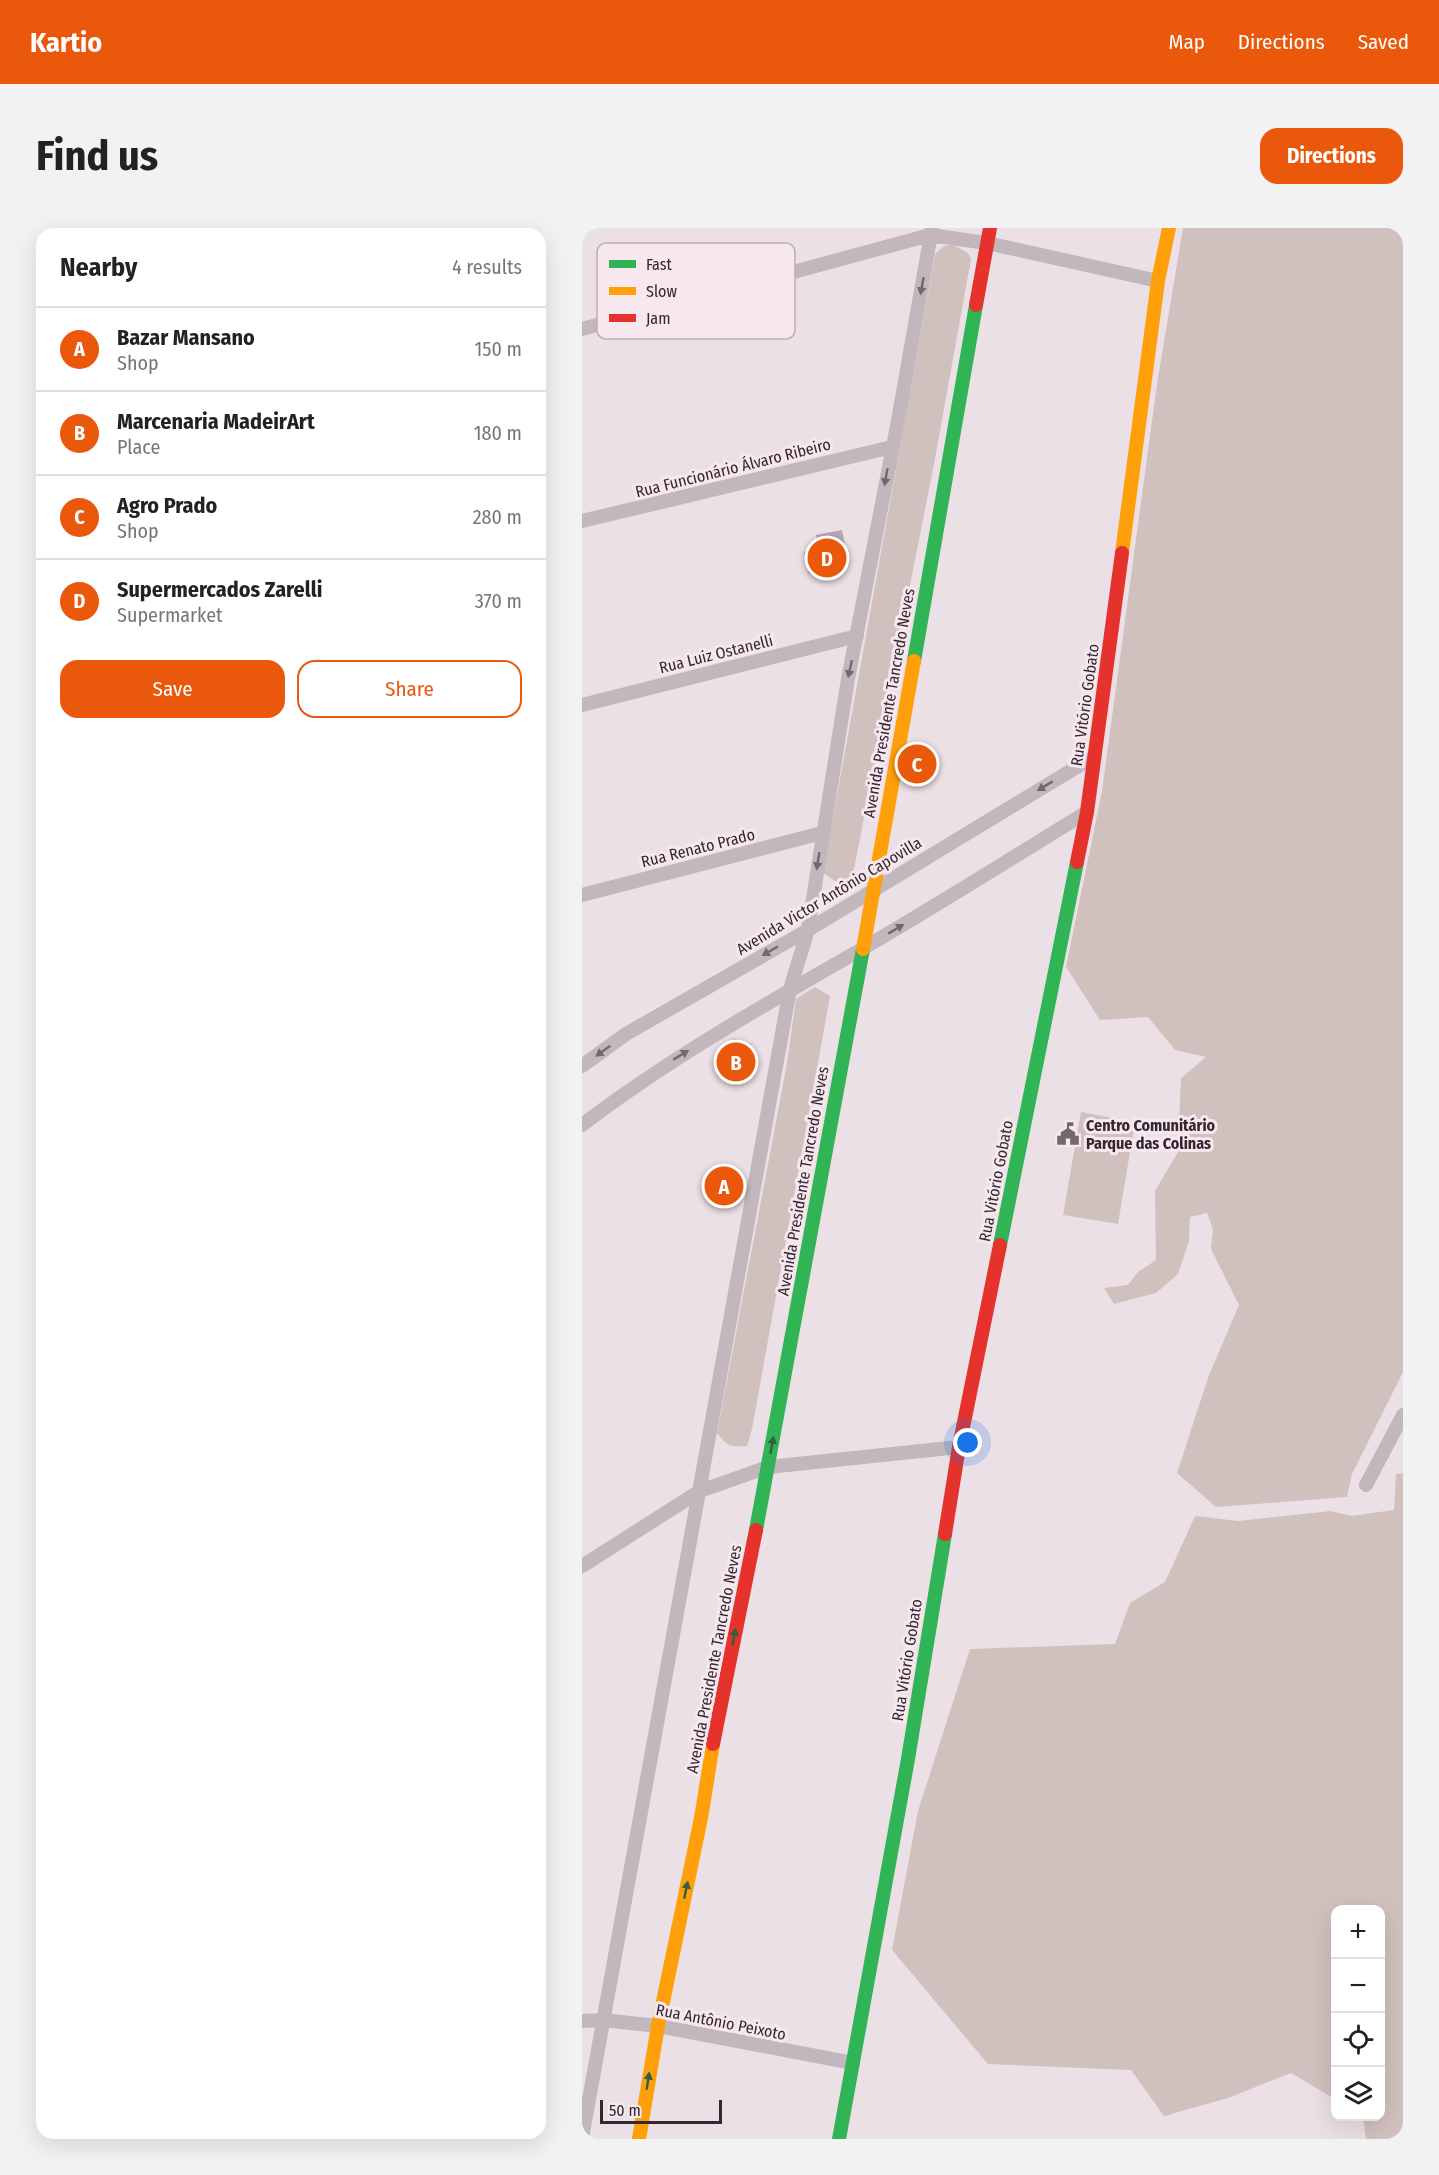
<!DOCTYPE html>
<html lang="en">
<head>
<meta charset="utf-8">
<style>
  body { margin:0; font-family:"Fira Sans Condensed",sans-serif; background:#f2f2f2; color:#222 }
  .controls { position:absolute; right:18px; bottom:18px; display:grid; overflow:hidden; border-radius:12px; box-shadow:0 6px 24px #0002 }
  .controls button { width:54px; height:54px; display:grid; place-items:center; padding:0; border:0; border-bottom:2px solid #e0e0e0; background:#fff; color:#222; font:30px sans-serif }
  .scale { position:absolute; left:18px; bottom:15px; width:122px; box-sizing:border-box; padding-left:6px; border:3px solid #342830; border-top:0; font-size:16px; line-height:21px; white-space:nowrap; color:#342830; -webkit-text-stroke:4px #f7e8ef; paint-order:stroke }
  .you { position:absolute; left:386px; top:1215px; width:21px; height:21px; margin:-15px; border:4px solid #fff; border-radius:50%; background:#1a73e8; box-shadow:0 0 0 9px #1a73e833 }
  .badge { display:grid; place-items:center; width:39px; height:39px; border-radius:50%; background:#ea580c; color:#fff; font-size:20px; font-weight:700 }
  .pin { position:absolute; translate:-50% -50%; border:3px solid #fff; box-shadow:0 2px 6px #0006 }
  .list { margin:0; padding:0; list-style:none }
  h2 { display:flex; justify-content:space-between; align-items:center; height:78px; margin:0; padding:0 24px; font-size:26px }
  h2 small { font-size:20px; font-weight:400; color:#767676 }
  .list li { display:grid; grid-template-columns:39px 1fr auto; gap:18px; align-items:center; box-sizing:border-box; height:84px; padding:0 24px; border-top:2px solid #e0e0e0 }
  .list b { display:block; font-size:22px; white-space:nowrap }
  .list p { margin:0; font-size:20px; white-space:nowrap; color:#767676 }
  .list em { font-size:20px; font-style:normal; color:#767676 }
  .actions { display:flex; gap:12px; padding:18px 24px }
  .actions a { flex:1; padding:14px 0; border:2px solid #ea580c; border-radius:18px; text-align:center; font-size:21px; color:#ea580c }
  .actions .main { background:#ea580c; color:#fff }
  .icon { flex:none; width:33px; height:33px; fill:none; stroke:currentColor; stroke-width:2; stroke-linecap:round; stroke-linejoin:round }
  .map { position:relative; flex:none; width:821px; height:1911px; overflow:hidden; border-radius:18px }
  header { display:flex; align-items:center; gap:36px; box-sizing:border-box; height:84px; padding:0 30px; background:#ea580c; color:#fff }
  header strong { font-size:28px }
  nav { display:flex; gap:33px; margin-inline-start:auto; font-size:21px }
  .intro { display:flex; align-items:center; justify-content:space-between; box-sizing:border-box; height:144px; padding:0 36px }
  h1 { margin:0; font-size:42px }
  .button { padding:15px 27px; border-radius:18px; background:#ea580c; color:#fff; font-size:21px; font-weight:700 }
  main { display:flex; gap:36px; padding:0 36px }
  aside { flex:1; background:#fff; border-radius:18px; box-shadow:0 6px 24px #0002 }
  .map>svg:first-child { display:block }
</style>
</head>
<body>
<header>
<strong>Kartio</strong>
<nav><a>Map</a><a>Directions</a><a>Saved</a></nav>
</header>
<div class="intro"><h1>Find us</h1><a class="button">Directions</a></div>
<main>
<aside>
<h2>Nearby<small>4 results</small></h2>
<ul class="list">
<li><span class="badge">A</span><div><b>Bazar Mansano</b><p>Shop</p></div><em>150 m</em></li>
<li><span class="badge">B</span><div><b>Marcenaria MadeirArt</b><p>Place</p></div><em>180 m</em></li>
<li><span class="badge">C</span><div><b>Agro Prado</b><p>Shop</p></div><em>280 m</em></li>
<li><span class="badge">D</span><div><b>Supermercados Zarelli</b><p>Supermarket</p></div><em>370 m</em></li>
</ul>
<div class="actions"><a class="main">Save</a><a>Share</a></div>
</aside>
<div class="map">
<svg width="821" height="1911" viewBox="0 0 821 1911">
  <rect width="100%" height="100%" fill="#ebe0e5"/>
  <path fill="#d1c1be" d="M601 0H821V1144L770 1246 765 1269 634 1279 595 1245 627 1147 657 1077 629 1021 631 1001 625 985 608 989 607 1013 596 1046 574 1065 532 1076 522 1060 546 1057 556 1044 574 1032 573 963 596 924 599 850 624 829 593 822 566 789 518 792 484 739 520 563 575 156Z
    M370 16 386 25 389 31 352 236 270 651 253 653 241 645 353 26 362 18Z
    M233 759 248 768 170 1201 165 1218C148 1219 146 1219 135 1205L204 841 214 771Z
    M499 884 553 894 536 996 481 987Z
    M821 1245V1911H784L781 1889 798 1888V1682H754L753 1871 709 1845 646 1870 582 1888 549 1842 406 1836 310 1722 336 1583 388 1421 533 1416 548 1375 583 1354 613 1288 656 1293 749 1283 769 1288 812 1282 814 1246Z"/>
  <path fill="#bda4b5" d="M260 302 267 336 227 346 222 324 237 319 234 307Z
    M328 521 349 528 347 549 324 544Z
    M152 811 169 816 171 826 164 848 137 843 145 815Z"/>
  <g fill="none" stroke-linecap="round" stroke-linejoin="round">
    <path stroke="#c1b7bc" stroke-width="14" d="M0 101 348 7 405 15 576 53
      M0 293 310 219
      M0 477 275 408
      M0 667 240 605
      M0 838 44 806 226 702 513 528
      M0 897C88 830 184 776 280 721 356 677 430 630 505 584
      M784 1257 821 1187
      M0 1338 118 1263 186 1239 377 1219
      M0 1793 21 1792 76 1798 271 1835
      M0 1910 208 761 226 702 266 451 315 198 350 0"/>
    <path stroke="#30b455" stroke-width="14" d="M332 433 394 77
      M418 1017 495 634
      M174 1302 281 721
      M257 1911 326 1531 363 1306"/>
    <path stroke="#ff9f0a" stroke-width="14" d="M540 325 576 53 587 0
      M281 721 332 433
      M57 1911 76 1798 119 1590 131 1516"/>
    <path stroke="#e5322d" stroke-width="14" d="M394 77 408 0
      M495 634 505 584 540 325
      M363 1306 377 1219 418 1017
      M131 1516 174 1302"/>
  </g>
  <defs><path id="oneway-solid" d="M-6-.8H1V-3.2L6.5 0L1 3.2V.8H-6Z" transform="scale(1.5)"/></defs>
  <g fill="#73686f">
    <use href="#oneway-solid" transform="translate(340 58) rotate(100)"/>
    <use href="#oneway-solid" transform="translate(304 249) rotate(100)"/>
    <use href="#oneway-solid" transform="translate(268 441) rotate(102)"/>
    <use href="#oneway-solid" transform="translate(463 558) rotate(149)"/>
    <use href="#oneway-solid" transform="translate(236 633) rotate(99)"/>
    <use href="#oneway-solid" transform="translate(314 701) rotate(-31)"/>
    <use href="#oneway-solid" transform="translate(188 723) rotate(150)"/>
    <use href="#oneway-solid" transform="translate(21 823) rotate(144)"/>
    <use href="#oneway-solid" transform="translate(99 827) rotate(-31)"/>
  </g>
  <g fill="#32603f">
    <use href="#oneway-solid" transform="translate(190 1217) rotate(-80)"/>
    <use href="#oneway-solid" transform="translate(152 1409) rotate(-79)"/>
    <use href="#oneway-solid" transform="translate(104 1662) rotate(-78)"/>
    <use href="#oneway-solid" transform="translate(66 1853) rotate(-81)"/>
  </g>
  <defs>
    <g id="civic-bare" transform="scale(1.8)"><path d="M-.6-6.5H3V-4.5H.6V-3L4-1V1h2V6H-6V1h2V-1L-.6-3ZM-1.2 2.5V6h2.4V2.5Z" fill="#74686f" stroke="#f7e8ef" stroke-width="2.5" paint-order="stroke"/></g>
  </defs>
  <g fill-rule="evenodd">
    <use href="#civic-bare" x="486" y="906"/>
  </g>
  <g text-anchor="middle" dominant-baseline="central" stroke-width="6" stroke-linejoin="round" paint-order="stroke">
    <g font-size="16" fill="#342830" stroke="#f7e8ef">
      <text transform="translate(151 240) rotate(-14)">Rua Funcionário Álvaro Ribeiro</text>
      <text transform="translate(134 426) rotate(-14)">Rua Luiz Ostanelli</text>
      <text transform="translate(307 475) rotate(-80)">Avenida Presidente Tancredo Neves</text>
      <text transform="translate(503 477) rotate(-82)">Rua Vitório Gobato</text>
      <text transform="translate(116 620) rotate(-14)">Rua Renato Prado</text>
      <text transform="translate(247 668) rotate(-31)">Avenida Victor Antônio Capovilla</text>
      <text transform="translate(221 953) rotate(-80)">Avenida Presidente Tancredo Neves</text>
      <text transform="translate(414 953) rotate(-79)">Rua Vitório Gobato</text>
      <text transform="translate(132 1431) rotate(-79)">Avenida Presidente Tancredo Neves</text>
      <text transform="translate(325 1432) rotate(-81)">Rua Vitório Gobato</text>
      <text transform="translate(139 1794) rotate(11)">Rua Antônio Peixoto</text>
    </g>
    <g font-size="16" font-weight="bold" fill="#342830" stroke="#f7e8ef" text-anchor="start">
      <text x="504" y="897">Centro Comunitário<tspan x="504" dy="18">Parque das Colinas</tspan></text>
    </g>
  </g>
  <rect x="15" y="15" width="198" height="96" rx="9" fill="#f7e8ef" stroke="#bcaeb6" stroke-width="1.5"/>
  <rect x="27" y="32" width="27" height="8" fill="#30b455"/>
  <rect x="27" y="59" width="27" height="8" fill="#ff9f0a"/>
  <rect x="27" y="86" width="27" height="8" fill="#e5322d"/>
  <g font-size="16" fill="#342830">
    <text x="64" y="42">Fast</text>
    <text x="64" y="69">Slow</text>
    <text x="64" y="96">Jam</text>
  </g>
</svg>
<div class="controls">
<button>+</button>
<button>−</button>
<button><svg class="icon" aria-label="locate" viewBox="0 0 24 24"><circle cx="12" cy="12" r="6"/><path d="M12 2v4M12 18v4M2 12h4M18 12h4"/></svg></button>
<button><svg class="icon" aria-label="layers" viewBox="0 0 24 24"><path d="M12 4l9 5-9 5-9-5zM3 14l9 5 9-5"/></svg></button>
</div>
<div class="scale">50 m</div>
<div class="you"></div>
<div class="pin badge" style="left:142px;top:958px">A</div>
<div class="pin badge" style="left:154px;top:834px">B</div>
<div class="pin badge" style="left:335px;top:536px">C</div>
<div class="pin badge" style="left:245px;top:330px">D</div>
</div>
</main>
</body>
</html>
